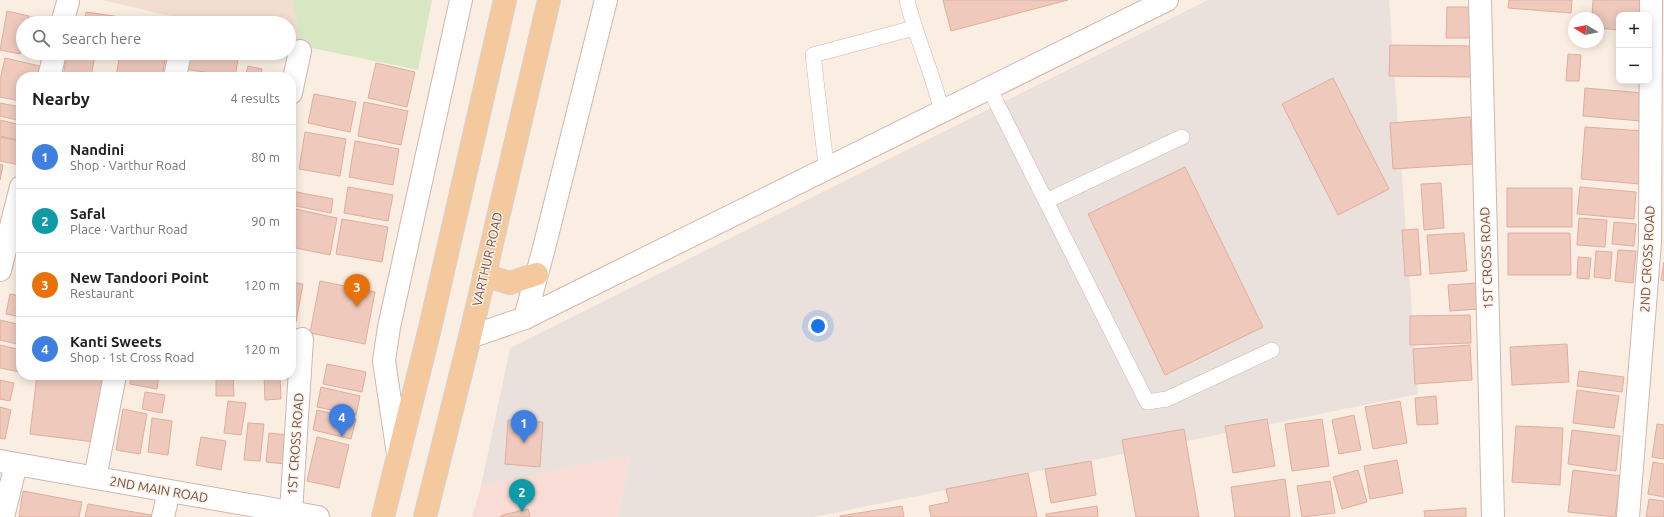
<!DOCTYPE html>
<html lang="en">
<head>
<meta charset="utf-8">
<style>
  body { margin:0; font-family:Ubuntu,sans-serif; background:#f2f2f2; color:#222 }
  .controls { position:absolute; right:12px; top:12px; display:grid; overflow:hidden; border-radius:8px; box-shadow:0 2px 10px #0003 }
  .controls button { width:36px; height:36px; display:grid; place-items:center; padding:0; border:0; border-bottom:1px solid #e0e0e0; background:#fff; color:#222; font:20px sans-serif }
  .compass { position:absolute; left:1568px; top:12px; width:36px; height:36px; border-radius:50%; background:#fff; box-shadow:0 2px 10px #0003; rotate:280deg }
  .you { position:absolute; left:818px; top:326px; width:14px; height:14px; margin:-10px; border:3px solid #fff; border-radius:50%; background:#1a73e8; box-shadow:0 0 0 6px #1a73e833 }
  .badge { display:grid; place-items:center; width:26px; height:26px; border-radius:50%; background:#1a73e8; color:#fff; font-size:13px; font-weight:700 }
  .pin { position:absolute; translate:-50% -33px; filter:drop-shadow(0 1px 2px #0008) }
  .pin::after { content:''; position:absolute; top:21px; width:14px; height:12px; background:inherit; clip-path:polygon(0 0,100% 0,50% 100%) }
  .list { margin:0; padding:0; list-style:none }
  h2 { display:flex; justify-content:space-between; align-items:center; height:52px; margin:0; padding:0 16px; font-size:17px }
  h2 small { font-size:13px; font-weight:400; color:#767676 }
  .list li { display:grid; grid-template-columns:26px 1fr auto; gap:12px; align-items:center; box-sizing:border-box; height:64px; padding:0 16px; border-top:1px solid #e0e0e0 }
  .list b { display:block; font-size:15px; white-space:nowrap }
  .list p { margin:0; font-size:13px; white-space:nowrap; color:#767676 }
  .list em { font-size:13px; font-style:normal; color:#767676 }
  .icon { flex:none; width:22px; height:22px; fill:none; stroke:currentColor; stroke-width:2; stroke-linecap:round; stroke-linejoin:round }
  .map { position:relative; flex:none; width:1664px; height:517px; overflow:hidden }
  .search { position:absolute; background:#fff; box-shadow:0 2px 10px #0003; left:16px; top:16px; width:280px; height:44px; display:flex; align-items:center; gap:10px; box-sizing:border-box; padding:0 14px; border-radius:22px; color:#767676; font-size:15px }
  .panel { position:absolute; background:#fff; box-shadow:0 2px 10px #0003; left:16px; top:72px; width:280px; height:308px; border-radius:16px }
  .map>svg:first-child { display:block }
</style>
</head>
<body>
<div class="map">
<svg width="1664" height="517" viewBox="0 0 1664 517">
  <rect width="100%" height="100%" fill="#faeee2"/>
  <path fill="#f1ded1" d="M101 0H292L302 46 289 43V23H202Z"/>
  <path fill="#fadcd6" d="M630 455 618 517H472L481 486Z"/>
  <path fill="#eae1dd" d="M1208 0H1389L1418 394 814 517H618L630 455 481 486 510 348Z"/>
  <path fill="#d6e7c2" d="M292 0H432L418 70 302 46Z"/>
  <path fill="#eec9bc" stroke="#e0ad9d" d="M943 0H1068L951 31Z
    M1509 0H1572L1571 13 1508 8Z
    M1593 0H1646L1644 15H1619V30L1598 28V18H1592Z
    M1447 7H1470V38H1446Z
    M7 11 29 16 27 23H23V40L20 54 0 50Z
    M86 12 127 18 126 23H84Z
    M31 17 52 21 51 23H30Z
    M1390 45 1472 46 1471 77 1389 76Z
    M24 53H45L44 58Z
    M67 53H83L95 55 91 77H63Z
    M120 53 165 60 162 77H116Z
    M188 53H239L235 77 185 69Z
    M1568 54 1581 55 1579 81H1566Z
    M5 58 40 66 37 77H21V101L0 97V80Z
    M376 63 415 72 407 107 368 98Z
    M248 66 262 69 260 77H245Z
    M1333 78 1389 189 1338 215 1282 104Z
    M1585 88 1643 93 1641 121 1583 116Z
    M314 94 356 102 350 132 308 123Z
    M364 102 408 111 401 145 358 136Z
    M0 103 21 107V121L0 116Z
    M1470 117 1473 164 1393 169 1390 123Z
    M0 120 21 125V141L0 136Z
    M1585 127 1645 131 1640 184 1581 179Z
    M305 132 346 139 340 176 299 169Z
    M0 137 21 141 20 165 0 161Z
    M355 141 399 149 393 185 349 177Z
    M0 164 3 165 0 180Z
    M1185 167 1263 327 1165 375 1088 214Z
    M1441 183 1444 228 1424 230 1421 184Z
    M348 187 393 195 388 221 344 213Z
    M1580 187 1636 192 1634 219 1577 214Z
    M1507 188H1572V227H1507Z
    M291 191 333 199 331 213 291 205Z
    M291 208 337 218 330 255 291 247Z
    M1579 218 1607 220 1605 247 1577 245Z
    M342 219 388 227 382 262 336 254Z
    M1614 222 1636 224 1634 246 1612 244Z
    M1418 229 1421 275 1405 276 1402 230Z
    M1464 233 1467 271 1430 274 1427 235Z
    M1508 233H1570L1571 275H1508Z
    M1618 250 1636 251 1633 283 1615 281Z
    M1596 251 1612 252 1610 279 1594 277Z
    M1578 257 1591 258 1589 279 1577 278Z
    M1664 262V281L1661 280Z
    M320 281 375 292 365 344 310 333Z
    M291 282 303 284 296 322 291 321Z
    M1477 283 1479 309 1450 311 1448 285Z
    M10 294 21 296V317L6 314Z
    M1470 315 1471 343 1410 345V316Z
    M0 320 21 325V345L0 340Z
    M1567 344 1569 382 1512 385 1510 347Z
    M0 345 21 350 20 372 0 368Z
    M1470 345 1472 380 1415 384 1413 349Z
    M327 364 366 372 362 392 323 384Z
    M1579 371 1624 377 1622 392 1577 386Z
    M37 375H77L103 379 95 442 30 434Z
    M131 375H159L157 389 130 384Z
    M216 375H233L234 396H216Z
    M264 375H280L281 399 265 400Z
    M0 380 14 383 10 401 0 399Z
    M321 387 360 396 356 415 317 407Z
    M1577 390 1619 396 1614 428 1573 423Z
    M145 392 165 395 162 413 142 409Z
    M1436 396 1438 424 1417 425 1415 398Z
    M228 401 246 403 241 435 224 433Z
    M1400 401 1407 443 1373 449 1365 407Z
    M0 407 11 410 5 439 0 438Z
    M123 409 147 414 140 454 116 450Z
    M317 410 356 419 351 439 313 430Z
    M1354 415 1361 450 1339 454 1332 420Z
    M152 418 172 421 168 455 148 452Z
    M1267 419 1275 466 1233 473 1225 426Z
    M1322 419 1329 466 1292 471 1285 424Z
    M508 420 543 422 540 467 505 464Z
    M248 423 264 424 260 461 244 460Z
    M1657 424 1664 425V459L1652 457Z
    M1516 426 1563 428 1560 485 1512 482Z
    M1184 429 1199 517H1136L1122 440Z
    M1572 430 1620 436 1616 471 1568 464Z
    M269 433 288 435 285 464 266 462Z
    M201 437 226 441 221 470 196 465Z
    M317 437 349 445 339 488 307 481Z
    M1397 460 1403 493 1370 499 1364 466Z
    M1091 461 1096 495 1051 503 1045 469Z
    M1653 462 1664 464V497L1648 494Z
    M1358 470 1367 502 1342 509 1333 477Z
    M1573 470 1621 476 1615 517 1568 512Z
    M1028 473 1037 517H931L929 506 949 502 946 489Z
    M1285 479 1290 517H1235L1231 487Z
    M1330 481 1335 513 1302 517 1297 486Z
    M23 491 82 502 79 517H19Z
    M1649 499 1664 501V517H1646Z
    M88 504 151 515 150 517H85Z
    M902 506 904 517H840V516Z
    M1097 506 1098 517H1046V514Z
    M1466 508V517H1425L1424 511Z
    M528 509 530 517H500L503 515Z"/>
  <g fill="none" stroke-linecap="round" stroke-linejoin="round">
    <g stroke="#cdb6ad" stroke-width="16">
      <path id="lane" d="M907 0C916 38 933 74 942 112
        M989 88 1147 402 1167 399 1272 350
        M829 168 825 156 813 55 914 28
        M1046 201 1182 137"/>
    </g>
    <g stroke="#cdb6ad" stroke-width="24">
      <path id="street" d="M1480 0 1493 517
        M62 23 68 2
        M49 77 55 53
        M175 77 180 53
        M291 93 300 51
        M0 270 21 187
        M525 318 1167 0
        M0 461 318 517
        M95 478 115 375
        M291 512 302 339
        M3 517 16 464
        M163 517 169 491
        M1628 517 1650 242 1651 0"/>
    </g>
    <g stroke="#d0b5aa" stroke-width="24">
      <path id="secondary" d="M470 337 525 318 544 248 606 0
        M398 454 384 361 389 327 461 0"/>
    </g>
    <g stroke="#d7cfcc" stroke-width="24">
      <path id="primary" d="M484 275 510 283 537 274
        M383 517 430 328 505 0
        M425 517 470 337 549 0"/>
    </g>
    <use href="#lane" stroke="#fff" stroke-width="15"/>
    <use href="#street" stroke="#fff" stroke-width="22"/>
    <use href="#secondary" stroke="#fff" stroke-width="22"/>
    <use href="#primary" stroke="#f5c99e" stroke-width="22"/>
  </g>
  <g text-anchor="middle" dominant-baseline="central" stroke-width="3" stroke-linejoin="round" paint-order="stroke">
    <g font-size="13" fill="#70524a" stroke="#fef2e8">
      <text transform="translate(1486 258) rotate(-92)">1ST CROSS ROAD</text>
      <text transform="translate(487 259) rotate(-77)">VARTHUR ROAD</text>
      <text transform="translate(1647 259) rotate(-87)">2ND CROSS ROAD</text>
      <text transform="translate(295 444) rotate(-86)">1ST CROSS ROAD</text>
      <text transform="translate(159 489) rotate(10)">2ND MAIN ROAD</text>
    </g>
  </g>
</svg>
<div class="controls">
<button>+</button>
<button>−</button>
</div>
<svg class="compass" viewBox="-18 -18 36 36"><path d="M0-13l5 13h-10z" fill="#e53935"/><path d="M0 13l5-13h-10z" fill="#767676"/></svg>
<div class="you"></div>
<div class="pin badge" style="left:524px;top:443px;background:#3f7fe0">1</div>
<div class="pin badge" style="left:522px;top:512px;background:#0f9aa8">2</div>
<div class="pin badge" style="left:357px;top:307px;background:#e8710a">3</div>
<div class="pin badge" style="left:342px;top:437px;background:#3f7fe0">4</div>
<div class="search"><svg class="icon" aria-label="search" viewBox="0 0 24 24"><circle cx="10" cy="10" r="6"/><path d="M15 15l6 6"/></svg>Search here</div>
<section class="panel">
<h2>Nearby<small>4 results</small></h2>
<ul class="list">
<li><span class="badge" style="background:#3f7fe0">1</span><div><b>Nandini</b><p>Shop · Varthur Road</p></div><em>80 m</em></li>
<li><span class="badge" style="background:#0f9aa8">2</span><div><b>Safal</b><p>Place · Varthur Road</p></div><em>90 m</em></li>
<li><span class="badge" style="background:#e8710a">3</span><div><b>New Tandoori Point</b><p>Restaurant</p></div><em>120 m</em></li>
<li><span class="badge" style="background:#3f7fe0">4</span><div><b>Kanti Sweets</b><p>Shop · 1st Cross Road</p></div><em>120 m</em></li>
</ul>
</section>
</div>
</body>
</html>
